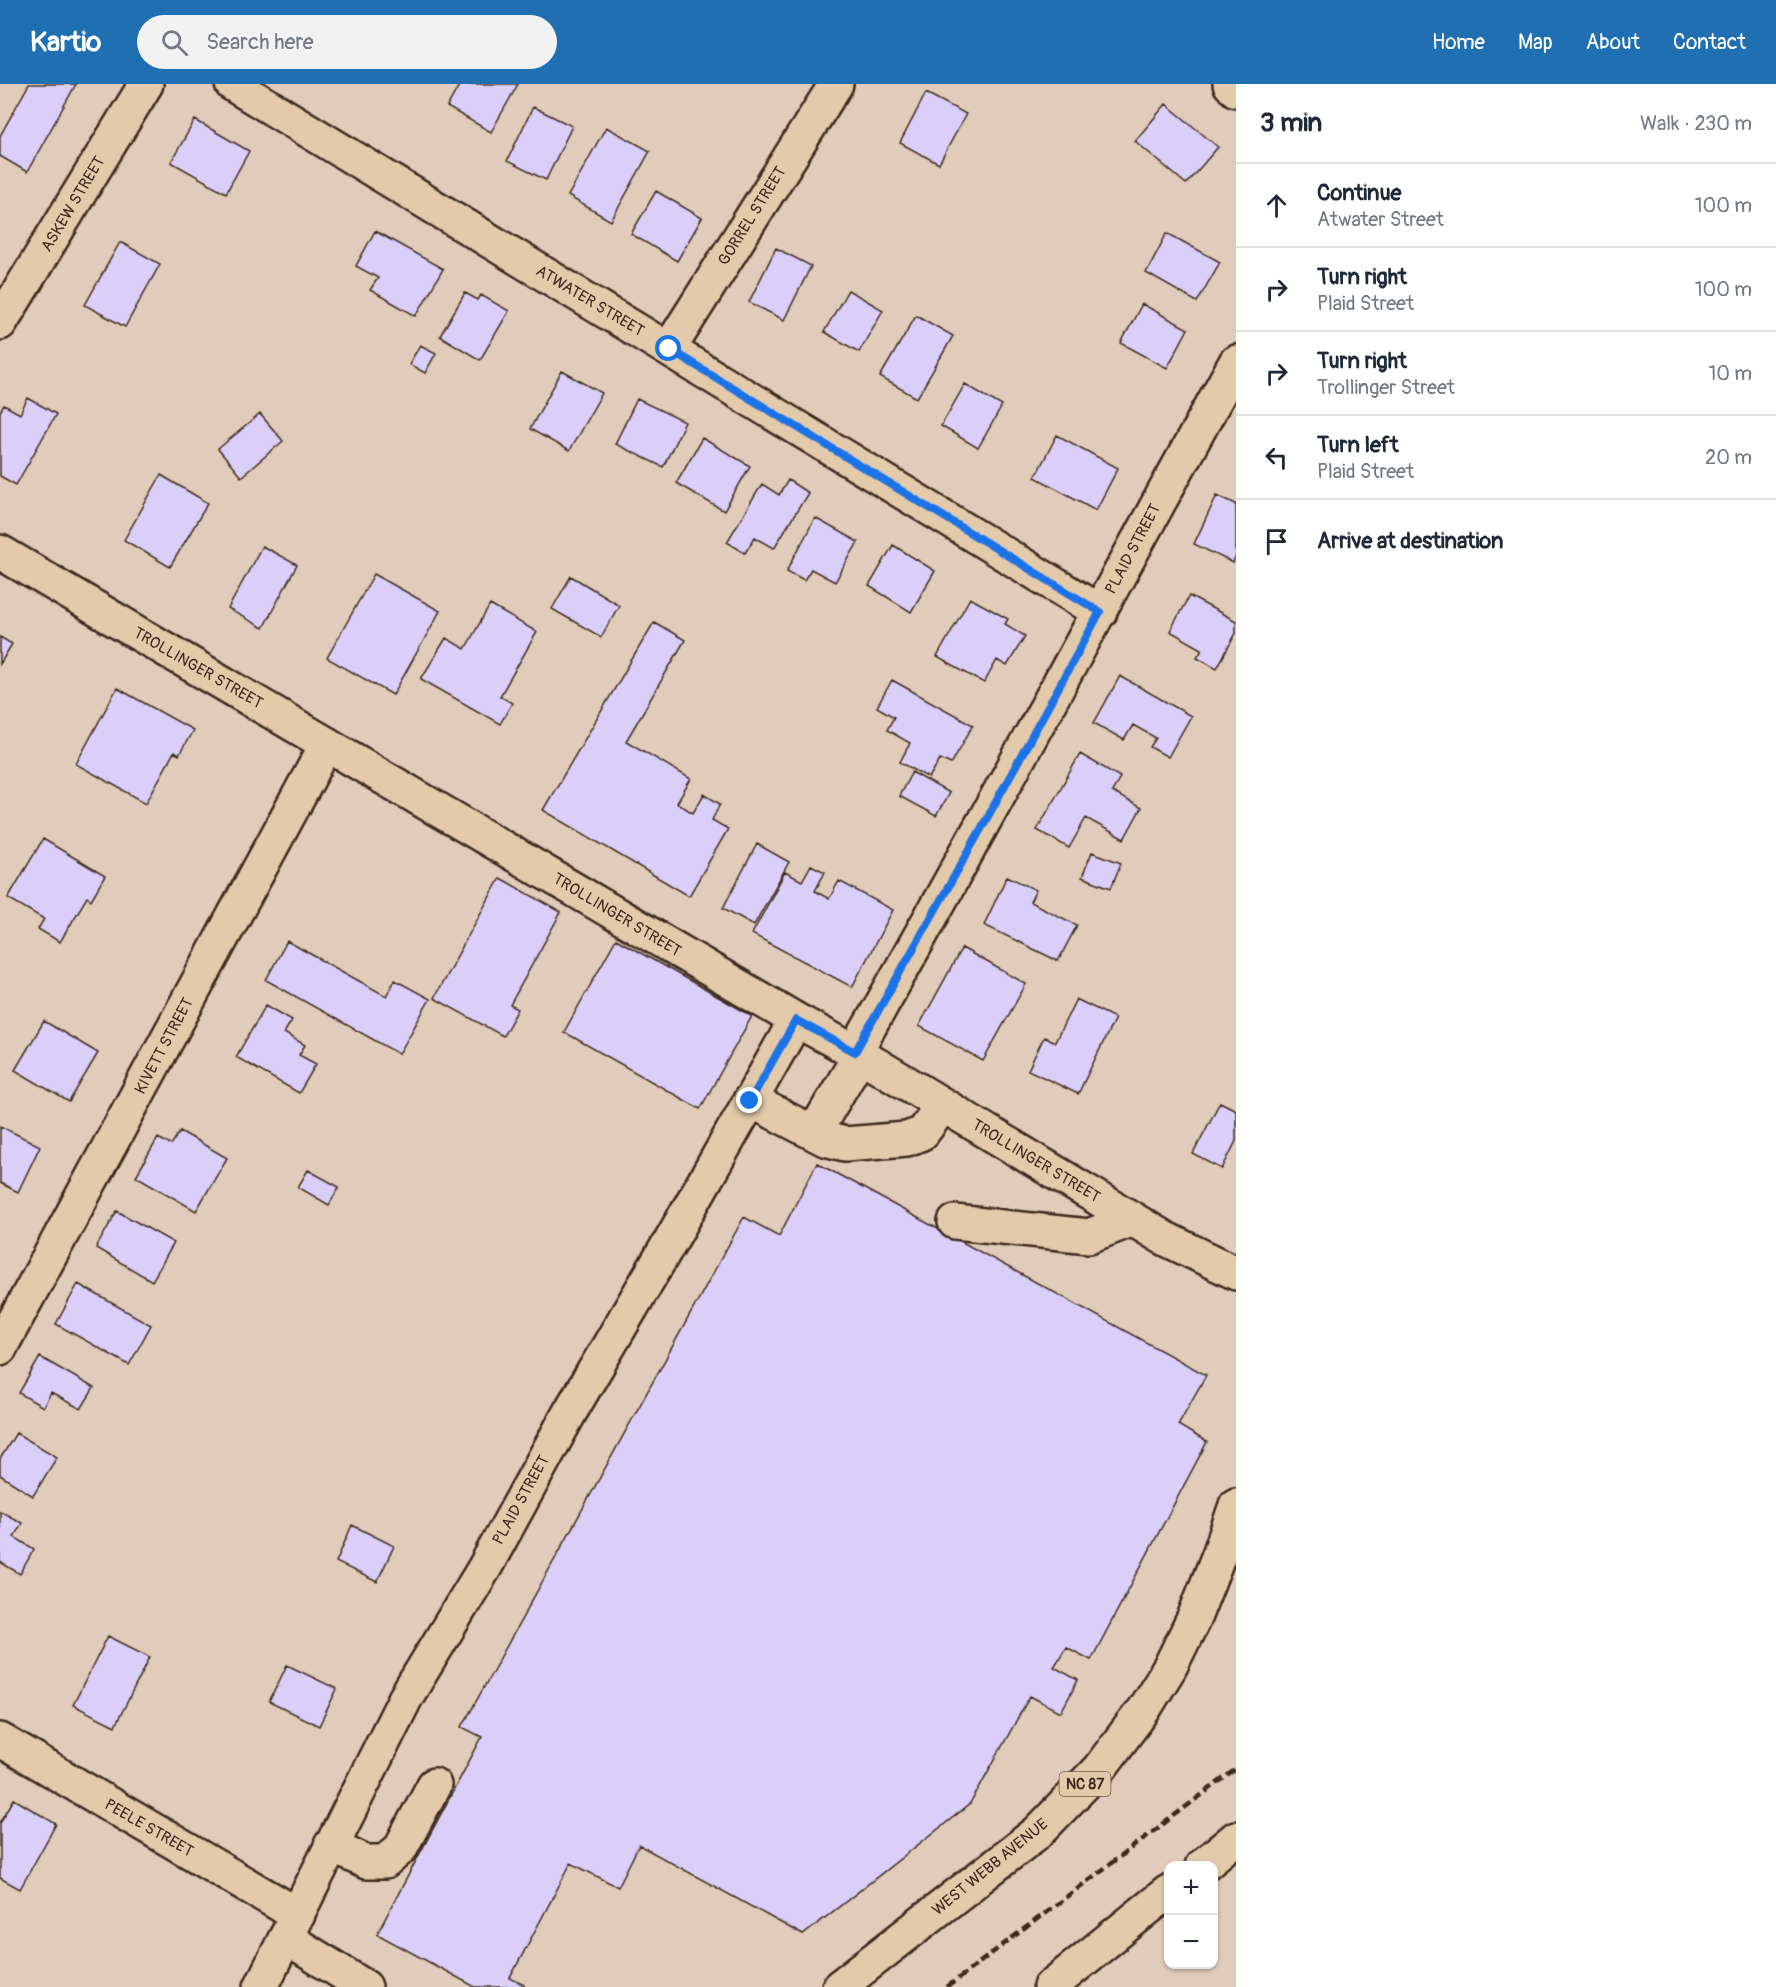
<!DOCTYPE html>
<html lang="en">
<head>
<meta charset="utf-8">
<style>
  body { margin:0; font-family:Pangolin,sans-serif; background:#f2f2f3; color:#1f2937 }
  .controls { position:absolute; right:18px; bottom:18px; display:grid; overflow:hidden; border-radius:12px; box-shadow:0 2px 4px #0004 }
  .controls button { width:54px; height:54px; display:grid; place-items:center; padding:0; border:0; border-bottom:2px solid #e0e1e3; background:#fff; color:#1f2937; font:30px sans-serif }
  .stop { position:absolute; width:18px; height:18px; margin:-14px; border:4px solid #1a73e8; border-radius:50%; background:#fff }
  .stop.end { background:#1a73e8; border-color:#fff; box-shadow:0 2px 6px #0008 }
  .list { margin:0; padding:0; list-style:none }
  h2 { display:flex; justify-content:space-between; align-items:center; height:78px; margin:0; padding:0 24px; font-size:26px }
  h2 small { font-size:20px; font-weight:400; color:#747a83 }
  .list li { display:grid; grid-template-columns:39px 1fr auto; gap:18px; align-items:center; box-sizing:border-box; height:84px; padding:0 24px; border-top:2px solid #e0e1e3 }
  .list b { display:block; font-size:22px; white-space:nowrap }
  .list p { margin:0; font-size:20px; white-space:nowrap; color:#747a83 }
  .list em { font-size:20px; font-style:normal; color:#747a83 }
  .icon { flex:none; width:33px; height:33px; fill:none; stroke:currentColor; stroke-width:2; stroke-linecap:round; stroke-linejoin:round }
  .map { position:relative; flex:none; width:1236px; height:1903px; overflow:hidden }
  header { display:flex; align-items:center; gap:36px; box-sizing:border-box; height:84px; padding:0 30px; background:#1f6fb2; color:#fff }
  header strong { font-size:28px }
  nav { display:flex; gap:33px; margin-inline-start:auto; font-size:21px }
  .search { width:420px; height:54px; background:#f2f2f3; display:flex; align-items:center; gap:15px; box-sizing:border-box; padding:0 21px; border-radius:33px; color:#747a83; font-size:22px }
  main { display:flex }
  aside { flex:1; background:#fff }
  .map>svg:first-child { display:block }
</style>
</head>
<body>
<header>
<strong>Kartio</strong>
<div class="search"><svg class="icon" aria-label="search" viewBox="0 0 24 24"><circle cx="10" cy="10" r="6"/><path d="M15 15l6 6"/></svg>Search here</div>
<nav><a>Home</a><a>Map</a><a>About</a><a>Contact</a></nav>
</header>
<main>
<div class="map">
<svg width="1236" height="1903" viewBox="0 0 1236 1903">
  <rect width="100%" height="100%" fill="#e1cbba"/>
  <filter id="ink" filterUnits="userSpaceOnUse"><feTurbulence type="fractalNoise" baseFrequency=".0167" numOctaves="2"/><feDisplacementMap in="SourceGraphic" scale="12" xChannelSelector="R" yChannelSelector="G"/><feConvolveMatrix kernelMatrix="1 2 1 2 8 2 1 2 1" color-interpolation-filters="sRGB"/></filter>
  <g filter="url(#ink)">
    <path fill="#d9cff8" stroke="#3b2a1e" stroke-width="1.5" d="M29 0H76L27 88 0 72V52Z
      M460 0H518L491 48 447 23Z
      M926 9 966 30 939 80 900 59Z
      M1166 20 1218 63 1186 100 1135 57Z
      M533 23 572 42 546 96 507 77Z
      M195 36 249 67 226 109 171 78Z
      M606 43 650 67 611 137 568 112Z
      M656 107 702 134 677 177 631 150Z
      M375 147 443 185 416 232 370 206 378 194 356 182Z
      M1167 149 1220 178 1197 218 1146 189Z
      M120 158 160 180 125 243 85 221Z
      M776 164 811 182 784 236 749 218Z
      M848 206 883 226 859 268 824 248Z
      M465 209 478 216 481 211 509 227 480 276 440 252Z
      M1142 220 1188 245 1167 284 1121 259Z
      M916 231 953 252 917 314 880 293Z
      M420 261 436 269 425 289 409 280Z
      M562 287 602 309 569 367 530 345Z
      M965 300 1002 322 978 364 941 342Z
      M28 314 56 330 16 401 0 392V328L4 321 20 330Z
      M637 315 685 338 663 383 615 360Z
      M260 330 283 357 241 393 218 365Z
      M1057 351 1118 384 1096 426 1035 393Z
      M702 354 750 382 724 427 676 399Z
      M161 391 208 419 170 483 124 456Z
      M788 396 808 409 774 464 755 453 745 469 727 458 762 400 779 411Z
      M1217 411 1236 420V472L1233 479 1194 460Z
      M815 434 858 458 835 498 811 485 804 496 787 487Z
      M893 461 935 487 911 528 869 502Z
      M262 462 297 481 263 544 228 525Z
      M374 490 440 527 393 611 327 574Z
      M571 492 619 521 601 553 552 525Z
      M1189 512 1236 537V549L1217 584 1197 573 1202 565 1170 547Z
      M970 514 1008 535 1005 540 1025 552 1007 582 997 576 984 599 937 573Z
      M490 521 537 548 500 612 512 619 500 640 421 595 446 554 465 565Z
      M654 538 685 556 626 657 691 695 677 719 693 729 704 710 720 720 712 736 728 745 689 812 543 726Z
      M0 553 12 560 0 580Z
      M1120 592 1191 632 1168 673 1150 663 1156 654 1133 641 1124 656 1094 639Z
      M892 596 973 641 951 680 940 675 929 694 900 678 910 659 887 646 894 633 877 623Z
      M117 604 193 646 179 671 174 668 146 719 76 680Z
      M1080 670 1120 693 1112 708 1141 724 1124 755 1086 734 1069 764 1037 746Z
      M912 688 949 709 936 732 899 712Z
      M43 755 105 792 91 816 87 813 60 858 38 845 44 835 8 814Z
      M757 760 789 778 754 841 723 824Z
      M1092 768 1121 779 1111 804 1082 793Z
      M811 781 825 788 815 807 829 815 839 797 893 826 852 903 752 850 785 788 802 797Z
      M1007 792 1036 806 1030 818 1077 841 1058 877 984 841Z
      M500 794 561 828 510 921 518 925 503 952 434 914Z
      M616 855 752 932 700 1025 564 948Z
      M287 857 386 912 395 896 430 915 399 970 266 896Z
      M962 864 1026 900 983 977 919 942Z
      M1076 915 1115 934 1078 1010 1028 986 1044 953 1055 958Z
      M266 921 292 936 284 949 305 961 299 971 316 980 299 1009 236 973Z
      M44 937 98 969 69 1018 15 986Z
      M1220 1018 1236 1026V1057L1222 1085 1193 1070Z
      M0 1042 40 1062 18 1108 0 1099Z
      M180 1047 227 1074 196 1127 136 1092 158 1054 171 1061Z
      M817 1079 1206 1291 1178 1341 1207 1358 1091 1576 1066 1563 1054 1583 1078 1596 1061 1628 1030 1612 970 1720 803 1851 639 1761 618 1803 571 1779 510 1894 524 1901V1903H475L377 1850 482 1653 462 1643 744 1133 779 1152Z
      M308 1086 339 1103 329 1121 298 1103Z
      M117 1127 174 1159 152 1197 96 1164Z
      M78 1200 151 1241 129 1281 56 1240Z
      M40 1273 94 1304 81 1325 51 1309 43 1323 19 1309Z
      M16 1349 57 1373 33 1412 0 1391V1375Z
      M0 1427 22 1439 14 1453 34 1465 20 1490 0 1478Z
      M352 1441 394 1462 377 1498 336 1478Z
      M108 1552 150 1573 115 1642 73 1621Z
      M287 1581 337 1605 319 1642 269 1618Z
      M14 1715 56 1740 20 1805 0 1794V1739Z"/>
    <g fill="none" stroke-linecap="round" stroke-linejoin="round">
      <g stroke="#3b2a1e" stroke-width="38">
        <path id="minor" d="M232 0 1100 528
          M1230 0 1236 6
          M0 239 146 0
          M669 265 836 0
          M0 468 796 936 855 968 1164 1154 1236 1189
          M855 968C985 739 1109 508 1236 278
          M750 1016 825 1055 845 1060 907 1055 922 1049 943 1021
          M814 1049 860 971
          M955 1138 1089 1152 1133 1135
          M0 1264 327 660
          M0 1656 298 1831
          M331 1761 366 1778H385L400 1765 434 1701
          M1202 1782 1236 1754
          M286 1854 365 1903
          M261 1903 406 1613 485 1483 570 1328 674 1151 796 936
          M1050 1903 1168 1808"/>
      </g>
      <g stroke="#3b2a1e" stroke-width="38">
        <path id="highway" d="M839 1903 1038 1748 1099 1685 1144 1625 1170 1583 1194 1534 1220 1468 1236 1421"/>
      </g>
      <use href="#minor" stroke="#e3caab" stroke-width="33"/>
      <use href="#highway" stroke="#e3caab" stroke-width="33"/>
      <path stroke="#3b2a1e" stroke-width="4.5" stroke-dasharray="9 4.5" stroke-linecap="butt" d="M947 1903 1236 1685"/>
    </g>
  </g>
  <g fill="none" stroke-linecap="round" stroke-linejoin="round" filter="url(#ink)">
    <path stroke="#1a73e8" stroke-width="8" d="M669 265 1100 528 981 745 855 968 796 936 750 1017"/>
  </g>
  <g text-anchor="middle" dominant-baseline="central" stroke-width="6" stroke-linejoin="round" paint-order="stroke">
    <rect fill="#e3caab" stroke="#6d5a48" stroke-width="1.5" x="1059.5" y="1688" width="51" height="24" rx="4.5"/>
    <g font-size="15" font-weight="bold" fill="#3b2a1e">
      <text x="1085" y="1700">NC 87</text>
    </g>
    <g font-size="16" fill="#3b2a1e" stroke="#e3caab">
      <text transform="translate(73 120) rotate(-59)">ASKEW STREET</text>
      <text transform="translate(752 132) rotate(-58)">GORREL STREET</text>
      <text transform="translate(590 217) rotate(31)">ATWATER STREET</text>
      <text transform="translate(1133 465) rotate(-62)">PLAID STREET</text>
      <text transform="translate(198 584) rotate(30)">TROLLINGER STREET</text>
      <text transform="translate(617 831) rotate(31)">TROLLINGER STREET</text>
      <text transform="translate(164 962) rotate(-62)">KIVETT STREET</text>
      <text transform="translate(1036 1077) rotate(31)">TROLLINGER STREET</text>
      <text transform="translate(521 1416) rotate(-61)">PLAID STREET</text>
      <text transform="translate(149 1744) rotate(30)">PEELE STREET</text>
      <text transform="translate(990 1783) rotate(-39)">WEST WEBB AVENUE</text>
    </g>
  </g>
</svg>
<div class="controls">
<button>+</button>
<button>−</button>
</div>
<div class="stop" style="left:669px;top:265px"></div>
<div class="stop end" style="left:750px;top:1017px"></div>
</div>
<aside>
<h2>3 min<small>Walk · 230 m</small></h2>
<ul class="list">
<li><svg class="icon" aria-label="ahead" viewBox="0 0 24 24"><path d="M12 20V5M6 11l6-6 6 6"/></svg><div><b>Continue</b><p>Atwater Street</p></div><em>100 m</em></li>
<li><svg class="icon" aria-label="right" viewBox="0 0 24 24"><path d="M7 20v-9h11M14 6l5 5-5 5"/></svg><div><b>Turn right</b><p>Plaid Street</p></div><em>100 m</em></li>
<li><svg class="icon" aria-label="right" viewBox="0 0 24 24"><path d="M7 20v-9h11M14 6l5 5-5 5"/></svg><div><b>Turn right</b><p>Trollinger Street</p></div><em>10 m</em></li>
<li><svg class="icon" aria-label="left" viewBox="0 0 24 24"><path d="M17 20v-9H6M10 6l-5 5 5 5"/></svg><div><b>Turn left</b><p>Plaid Street</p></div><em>20 m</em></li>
<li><svg class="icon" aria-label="arrive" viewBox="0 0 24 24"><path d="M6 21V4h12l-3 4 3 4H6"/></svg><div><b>Arrive at destination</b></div></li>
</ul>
</aside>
</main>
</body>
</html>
